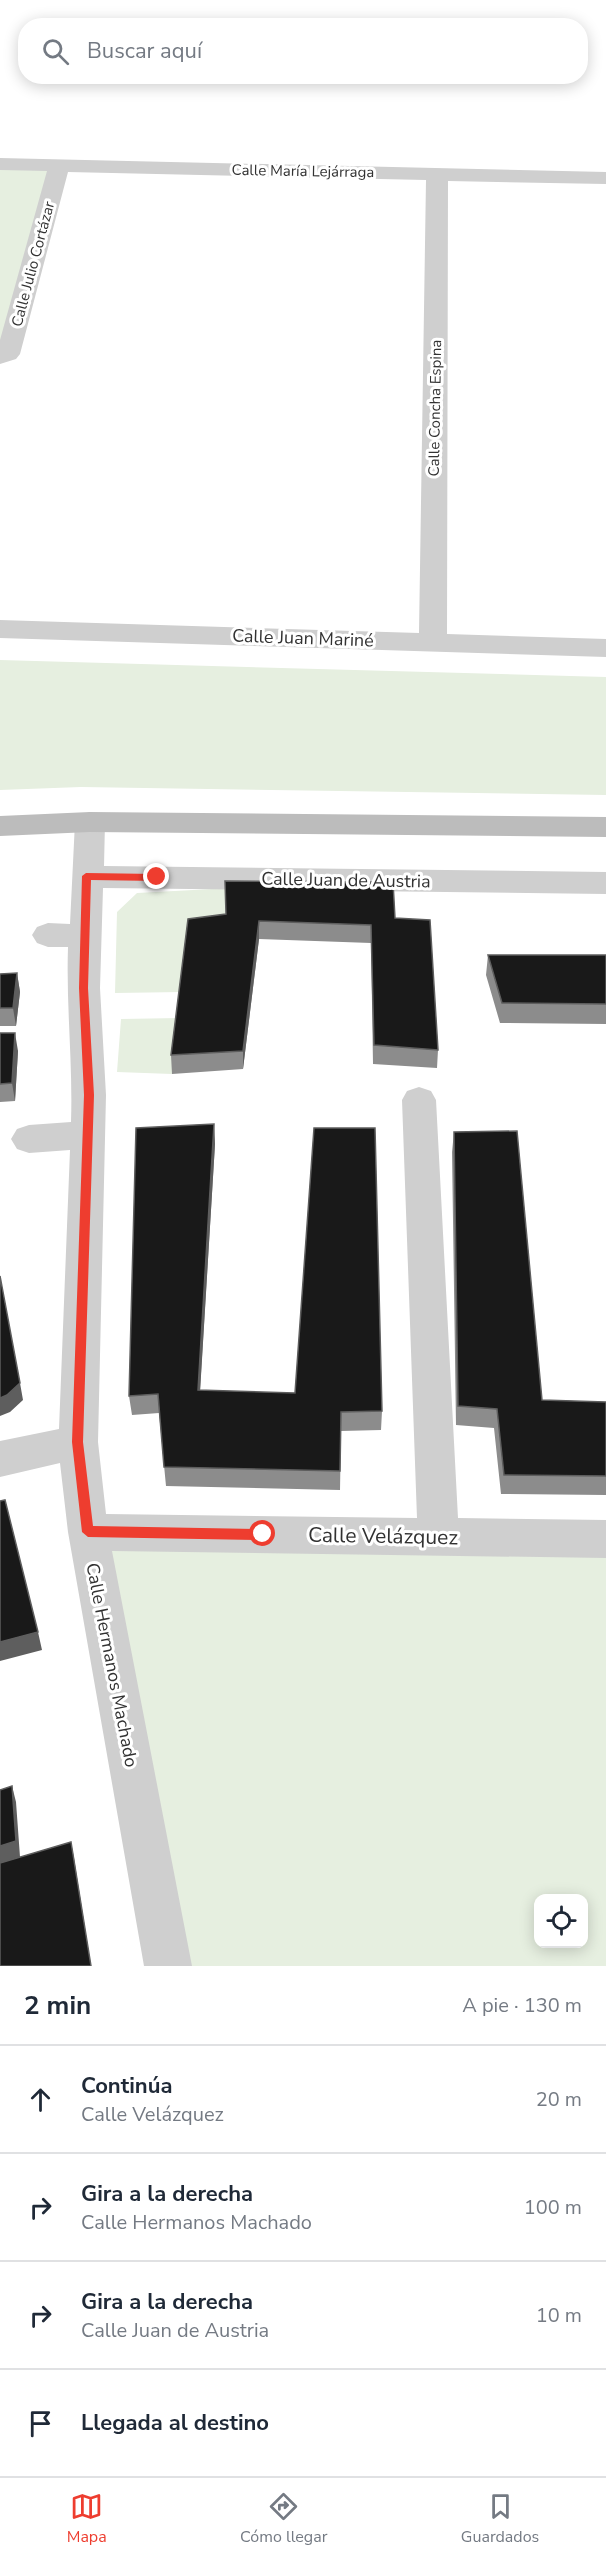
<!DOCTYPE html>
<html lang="es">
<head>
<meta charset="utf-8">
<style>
  body { margin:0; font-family:"Nunito Sans",sans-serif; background:#f2f2f3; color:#1f2937 }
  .controls { position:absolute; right:18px; bottom:18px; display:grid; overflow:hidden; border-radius:12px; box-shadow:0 3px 15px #0003 }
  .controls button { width:54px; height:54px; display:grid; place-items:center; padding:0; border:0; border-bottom:2px solid #e0e1e3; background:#fff; color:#1f2937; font:30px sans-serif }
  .stop { position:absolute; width:18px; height:18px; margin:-14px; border:4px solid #ee3d2f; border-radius:50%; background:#fff }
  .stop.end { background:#ee3d2f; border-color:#fff; box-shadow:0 2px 6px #0008 }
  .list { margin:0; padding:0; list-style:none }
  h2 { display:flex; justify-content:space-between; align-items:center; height:78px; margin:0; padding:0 24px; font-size:26px }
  h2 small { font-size:20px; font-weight:400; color:#747a83 }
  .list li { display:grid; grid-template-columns:39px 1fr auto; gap:18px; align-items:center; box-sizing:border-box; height:108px; padding:0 24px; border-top:2px solid #e0e1e3 }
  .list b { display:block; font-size:22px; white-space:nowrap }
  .list p { margin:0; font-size:20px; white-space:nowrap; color:#747a83 }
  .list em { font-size:20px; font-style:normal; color:#747a83 }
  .icon { flex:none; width:33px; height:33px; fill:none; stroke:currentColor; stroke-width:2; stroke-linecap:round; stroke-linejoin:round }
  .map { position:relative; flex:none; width:606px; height:1966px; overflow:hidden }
  .search { position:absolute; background:#fff; box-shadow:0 3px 15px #0003; left:18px; right:18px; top:18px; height:66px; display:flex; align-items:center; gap:15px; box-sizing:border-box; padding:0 21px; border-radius:24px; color:#747a83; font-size:22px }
  .sheet { height:510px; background:#fff }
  nav { display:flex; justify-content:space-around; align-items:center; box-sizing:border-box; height:84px; border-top:2px solid #e0e1e3; background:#fff; font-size:16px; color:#747a83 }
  nav a { display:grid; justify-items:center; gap:3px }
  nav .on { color:#ee3d2f }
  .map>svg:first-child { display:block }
</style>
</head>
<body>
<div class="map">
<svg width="606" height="1966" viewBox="0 0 606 1966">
  <rect width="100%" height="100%" fill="#fff"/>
  <path fill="#e6efe0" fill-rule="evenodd" d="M0 164 59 165 0 357Z
    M0 660 606 677V795L81 787 0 790Z
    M231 888 225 900 227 933 182 992 115 993 117 912 137 893Z
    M179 1018 172 1074 117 1072 121 1019Z
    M88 1532 606 1539V1966H168ZM538 1898H584V1944H538Z"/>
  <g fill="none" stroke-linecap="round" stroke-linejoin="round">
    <path fill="#cfcfcf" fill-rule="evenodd" d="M0 158 606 172V184L448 181 447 634 606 639V657L0 638V620L419 633 426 180 68 172 20 354 16 359 0 364V340L47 171 0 170Z
      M90 812 101 815 105 822 104 866 606 872V894L103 888 100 988 106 1095 98 1442 106 1514 417 1518 402 1100 407 1091 419 1087 431 1091 436 1100 458 1518 606 1520V1558L112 1551 192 1966H144L68 1532 60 1463 0 1477V1441L59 1429 70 1150 29 1153 17 1149 11 1139 17 1129 29 1125 71 1122C73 1064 66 1006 68 947H48L37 943 32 935 37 927 48 923 70 924 75 822 79 815Z"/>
    <path fill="#bcbcbc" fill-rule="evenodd" d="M90 812 606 817V837L90 832 0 836V816Z"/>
  </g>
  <path fill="#8c8c8c" d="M395 918 438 1050 437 1068 373 1064 371 943 259 939 243 1069 172 1074 171 1055 188 919Z
    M488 955H606V1024L500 1023 486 975Z
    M17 973 20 992 16 1026H0V974Z
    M0 1033 18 1051 15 1101 0 1102Z
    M214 1124 215 1144 200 1390 382 1411 381 1430 341 1431 340 1490 166 1486 159 1413 132 1415 129 1396Z
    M454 1132 542 1400 606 1402V1495L501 1494 494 1428 456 1425 452 1152Z"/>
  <path fill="#5e5e5e" d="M259 921V939L243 1069V1051Z
    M17 973 20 992 16 1026 13 1008Z
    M15 1033 18 1051 15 1101 12 1083Z
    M214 1124 215 1144 199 1409 198 1390Z
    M20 1383 23 1400 10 1412 0 1416V1398Z
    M38 1632 42 1650 0 1661V1642Z
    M12 1786 16 1802 20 1857 0 1863V1846Z
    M71 1842 74 1858 91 1966Z"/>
  <path fill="#191919" stroke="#5e5e5e" stroke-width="1.5" d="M225 881 393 882 395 918 430 920 438 1050 374 1045 371 925 259 921 243 1051 171 1055 188 919 226 914Z
    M488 955H606V1004L502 1003Z
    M17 973 13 1008H0V974Z
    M0 1033H15L12 1083 0 1084Z
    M214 1124 198 1390 295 1393 314 1128H375L382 1411 341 1412 340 1471 164 1467 158 1394 129 1396 136 1128Z
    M517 1131 542 1400 606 1402V1476L504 1475 497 1409 458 1406 454 1132Z
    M0 1276 20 1383 7 1395 0 1398Z
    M5 1500 38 1632 0 1642V1501Z
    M12 1786 16 1841 0 1846V1790Z
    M71 1842 91 1966H0V1863Z"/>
  <path fill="#ee3d2f" d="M86 873 157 874 161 877 157 881 91 880 88 988 94 1095 83 1442 93 1526 263 1529 269 1534 263 1540 88 1537 82 1532 72 1442 84 1095 79 988 82 876Z"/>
  <g text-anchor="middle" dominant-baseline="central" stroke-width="6" stroke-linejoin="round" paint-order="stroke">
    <g font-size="15" fill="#323232" stroke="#fff">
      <text transform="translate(303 171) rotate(1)">Calle María Lejárraga</text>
      <text transform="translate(33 264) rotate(-75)">Calle Julio Cortázar</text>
      <text transform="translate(435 408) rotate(-89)">Calle Concha Espina</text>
    </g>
    <g font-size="18" fill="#323232" stroke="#fff">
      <text transform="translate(303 638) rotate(2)">Calle Juan Mariné</text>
      <text transform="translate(346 880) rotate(1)">Calle Juan de Austria</text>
      <text transform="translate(112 1665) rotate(79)">Calle Hermanos Machado</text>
    </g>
    <g font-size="21" fill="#323232" stroke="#fff">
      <text transform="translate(383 1536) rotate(1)">Calle Velázquez</text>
    </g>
  </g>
</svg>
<div class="controls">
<button><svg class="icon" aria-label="locate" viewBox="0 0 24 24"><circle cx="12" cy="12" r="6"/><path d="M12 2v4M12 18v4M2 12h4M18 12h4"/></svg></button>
</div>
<div class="stop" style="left:263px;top:1534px"></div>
<div class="stop end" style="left:157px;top:877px"></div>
<div class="search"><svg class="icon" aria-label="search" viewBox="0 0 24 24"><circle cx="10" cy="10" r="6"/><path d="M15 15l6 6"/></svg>Buscar aquí</div>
</div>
<section class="sheet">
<h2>2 min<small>A pie · 130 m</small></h2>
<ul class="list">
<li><svg class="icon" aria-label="ahead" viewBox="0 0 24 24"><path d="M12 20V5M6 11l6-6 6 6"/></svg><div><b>Continúa</b><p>Calle Velázquez</p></div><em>20 m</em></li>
<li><svg class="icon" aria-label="right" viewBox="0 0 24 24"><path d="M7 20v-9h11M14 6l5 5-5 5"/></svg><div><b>Gira a la derecha</b><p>Calle Hermanos Machado</p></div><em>100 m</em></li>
<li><svg class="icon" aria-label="right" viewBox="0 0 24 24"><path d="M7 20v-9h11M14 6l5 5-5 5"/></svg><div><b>Gira a la derecha</b><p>Calle Juan de Austria</p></div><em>10 m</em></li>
<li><svg class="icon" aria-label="arrive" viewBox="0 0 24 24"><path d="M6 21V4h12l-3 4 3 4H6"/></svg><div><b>Llegada al destino</b></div></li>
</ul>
</section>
<nav>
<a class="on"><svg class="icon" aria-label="map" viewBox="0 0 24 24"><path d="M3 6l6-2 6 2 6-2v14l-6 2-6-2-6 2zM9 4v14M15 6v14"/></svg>Mapa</a>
<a><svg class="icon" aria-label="directions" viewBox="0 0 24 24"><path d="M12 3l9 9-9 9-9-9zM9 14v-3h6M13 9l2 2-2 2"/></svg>Cómo llegar</a>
<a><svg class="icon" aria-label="saved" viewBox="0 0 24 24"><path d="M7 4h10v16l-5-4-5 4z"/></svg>Guardados</a>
</nav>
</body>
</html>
